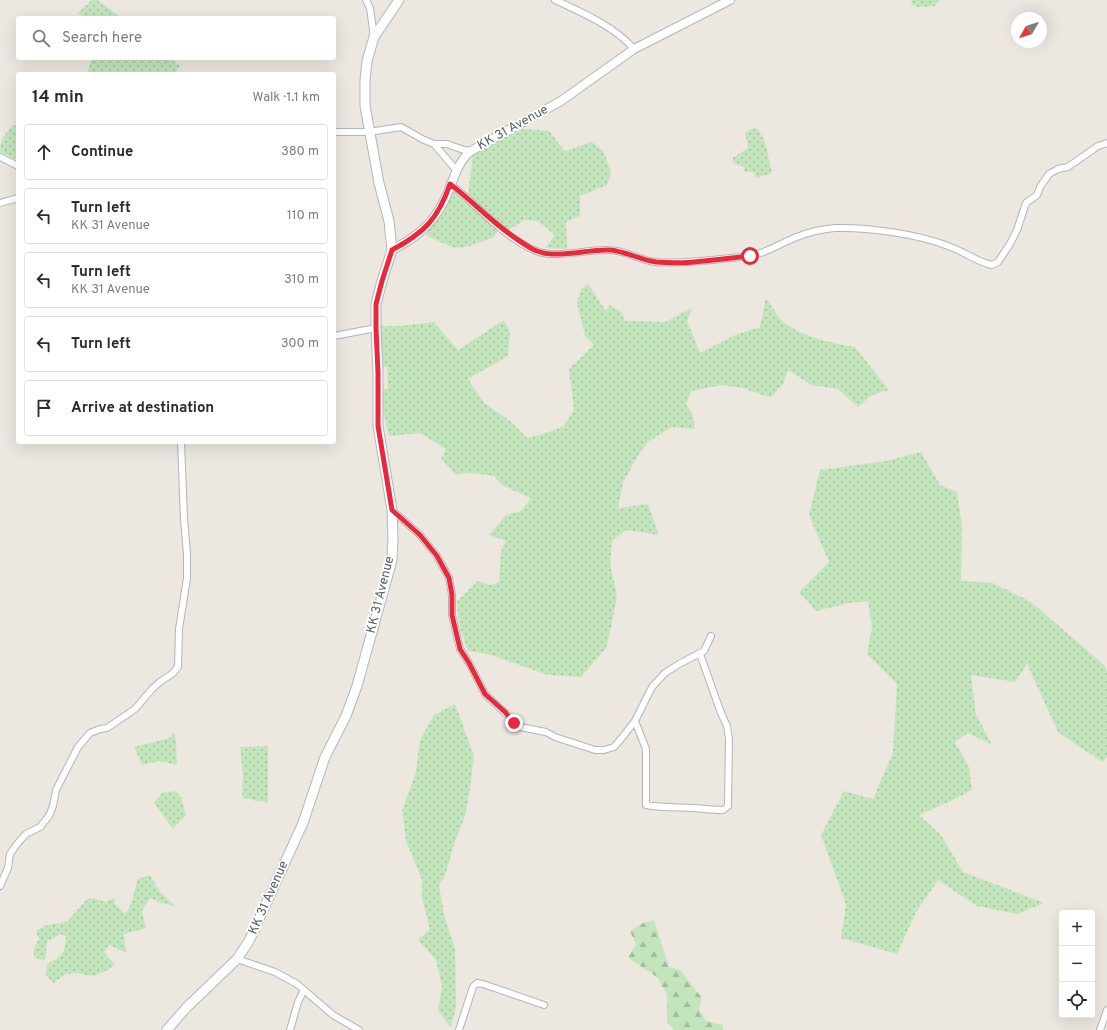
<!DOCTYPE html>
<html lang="en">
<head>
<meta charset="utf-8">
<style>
  body { margin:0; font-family:Overpass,sans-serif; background:#f7f7f7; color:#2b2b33 }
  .controls { position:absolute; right:12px; bottom:12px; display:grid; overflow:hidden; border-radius:4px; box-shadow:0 4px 16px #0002 }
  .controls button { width:36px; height:36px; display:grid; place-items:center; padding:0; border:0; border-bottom:1px solid #e1e1e2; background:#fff; color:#2b2b33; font:20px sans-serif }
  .compass { position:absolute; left:1011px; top:12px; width:36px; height:36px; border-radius:50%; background:#fff; box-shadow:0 4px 16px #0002; rotate:231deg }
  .stop { position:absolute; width:12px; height:12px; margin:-9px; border:3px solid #e9293b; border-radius:50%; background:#fff }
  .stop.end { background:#e9293b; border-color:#fff; box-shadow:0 1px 4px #0008 }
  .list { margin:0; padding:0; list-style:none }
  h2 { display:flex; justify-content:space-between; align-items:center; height:52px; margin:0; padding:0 16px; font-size:17px }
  h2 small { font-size:13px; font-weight:400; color:#7c7c81 }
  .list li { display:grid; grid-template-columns:26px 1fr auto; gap:12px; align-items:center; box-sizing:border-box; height:56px; margin:0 8px 8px; padding:0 8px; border:1px solid #e1e1e2; border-radius:4px }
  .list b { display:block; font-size:15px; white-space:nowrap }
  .list p { margin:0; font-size:13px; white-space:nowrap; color:#7c7c81 }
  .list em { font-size:13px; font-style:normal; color:#7c7c81 }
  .icon { flex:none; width:22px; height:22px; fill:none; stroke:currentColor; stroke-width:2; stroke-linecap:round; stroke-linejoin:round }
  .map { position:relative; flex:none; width:1107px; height:1030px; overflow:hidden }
  .search { position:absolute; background:#fff; box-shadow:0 4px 16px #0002; left:16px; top:16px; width:320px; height:44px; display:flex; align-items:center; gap:10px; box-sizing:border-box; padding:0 14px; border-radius:4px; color:#7c7c81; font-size:15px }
  .panel { position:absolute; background:#fff; box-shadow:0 4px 16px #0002; left:16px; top:72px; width:320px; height:372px; border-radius:4px }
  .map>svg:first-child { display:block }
</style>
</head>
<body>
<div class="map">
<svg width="1107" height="1030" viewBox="0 0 1107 1030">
  <defs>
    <pattern id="grass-dots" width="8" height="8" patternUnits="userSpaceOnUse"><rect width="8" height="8" fill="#c3e5bc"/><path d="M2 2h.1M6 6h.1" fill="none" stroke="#a1bd9c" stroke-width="1.8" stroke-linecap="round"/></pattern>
    <pattern id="forest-firs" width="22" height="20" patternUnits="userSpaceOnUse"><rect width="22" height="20" fill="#c3e5bc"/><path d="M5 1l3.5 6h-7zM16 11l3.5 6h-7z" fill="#a1bd9c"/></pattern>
  </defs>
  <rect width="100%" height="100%" fill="#ece8e0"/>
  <path fill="url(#grass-dots)" d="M92 0H97L122 18H84L78 13Z
    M912 0H939L935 6 918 7 911 4Z
    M92 58H170L180 66 173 74H87Z
    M18 123V160L0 152C0 139 7 129 18 123Z
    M757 128 765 142 772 173 756 178 754 172H745L743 166 735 164 732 162 733 158C738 155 742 151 747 149L748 146 745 133 751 129Z
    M523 129 549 131 565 151 592 142 604 152 611 173 607 185 580 196V216L566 222 567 249 545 248 555 235 538 221 524 220 507 231 494 221 468 195 473 155 493 143Z
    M453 189 498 229 494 237 470 246 455 248 427 236V231L442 213 441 209Z
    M588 284 606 311 610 305 622 313 625 321 665 322 692 308 687 321 700 353 735 335 760 327 766 298C772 306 777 317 785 323 805 338 831 343 855 347L889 390 872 395 858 407 838 389 812 385 788 370 783 384 771 398 743 388 721 385 691 391 686 405 692 413 695 429 672 427 649 441 639 454 623 482 618 508 648 504 659 535 626 530 612 541 610 563 617 596 611 628 606 648 581 677 548 675 488 654 468 651 459 625 457 602 477 581 490 585 499 582 501 551 506 541 489 535 506 515 521 511 531 498 502 485 494 476 472 473 455 474 441 459 446 449 420 433 389 436 378 388 388 389 387 367H383L381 326H401L434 322 458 350 504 320 510 332 508 356 468 379 484 403 509 420 527 438 543 434 564 426 574 410 569 369 594 345 585 336 577 303 581 289Z
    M921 452 940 485 957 492 962 526 961 581 993 583 1031 602 1104 665 1107 671V757L1102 762 1058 732 1027 664 1015 682 971 675 976 715 992 745 968 733 955 742 969 767 972 790 953 800 919 815 941 835 963 872 1044 903 1017 914 977 906 938 880 916 912 897 954 841 938 846 904 821 835 844 791 873 799 893 753 897 684 867 654 872 627 868 601 849 603 816 611 799 592 829 562 809 515 820 470 886 461Z
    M455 704 474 756 469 795 465 816 455 841 445 876 439 885 444 915 455 949 456 1007 451 1027 438 1011 442 986 436 960 418 940 430 929 422 898V879L406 841 402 811 416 772 420 740 434 715Z
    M174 733 176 741 177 765 159 761 142 765 134 747 170 738Z
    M268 746V802L256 801 242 797 243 774 240 747Z
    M175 791 181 797 186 815 173 829 154 803 162 793Z
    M150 875 160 892 177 907 161 903 150 898 142 911 146 928 124 934 126 953 110 945 104 952 115 965 104 972 91 976 78 973 66 974 53 983 46 975 47 964C61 957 65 954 66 937L61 934 47 941 45 961 34 957V948L39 939 36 931 47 925 67 922 87 899 94 898 105 902 114 898 115 904 125 914 130 907 138 879Z"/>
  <path fill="url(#forest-firs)" d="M654 920 669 967 680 970 702 998 699 1009 706 1021 723 1025V1030H674L667 1022V995L657 977 628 958 636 944 630 931 645 922Z"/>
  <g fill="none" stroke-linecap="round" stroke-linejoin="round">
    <g stroke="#b1b5b8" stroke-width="8">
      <path id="minor" d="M366 0 370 8 374 37
        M555 0C583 13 614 26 634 49
        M334 132H369L401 127 422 139 434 144 457 171
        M434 144H447L464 150 471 151
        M0 157 18 166
        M450 184C478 205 503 237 536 251 555 259 588 249 608 250 625 250 639 260 655 262 674 264 694 261 713 260 725 258 737 258 749 256 765 254 779 244 794 238 806 233 821 229 835 228 868 227 917 234 948 246 963 251 977 262 992 265L998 262 1010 244 1017 230 1026 203 1037 195 1040 187 1049 174 1058 169 1068 167 1098 146 1107 143
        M0 203 18 198
        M334 336 376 328
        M392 510 420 535 437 556 449 578 452 595V615L460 649 469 663 485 694 520 727 546 732 555 737 595 750H604L614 747 621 739 635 721 652 687 665 673 679 664 704 651 711 636
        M635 721 646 749V805C663 808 678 807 694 808 704 809 714 810 723 810L728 806 729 739 727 726 721 713 700 654
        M0 886 8 868 10 854 17 844 26 834 40 827 49 816 53 806 56 790 78 747 90 733 100 729 107 728 135 709 152 689 161 681 172 674 178 667 179 629 187 578V555L184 518 181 442
        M237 959 275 972 297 984 333 1015 359 1030
        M290 1030 298 1002 303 992
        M459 1030 473 987 477 983 483 984 544 1005
        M1100 1030 1107 1010"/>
    </g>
    <g stroke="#b1b5b8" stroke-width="10">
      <path id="tertiary" d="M392 250C415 238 431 226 443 203 453 185 455 164 471 151L561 101 634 49 730 0"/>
    </g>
    <g stroke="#b2b7bb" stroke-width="11">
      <path id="secondary" d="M167 1030 186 1008 237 959 249 941 303 823 325 757 346 716 357 686 392 560 393 538 392 510 378 426V373L376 328V304L382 281 392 250 389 221 379 183 365 106V80L367 61 374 37 399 0"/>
    </g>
    <use href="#minor" stroke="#fff" stroke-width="6"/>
    <use href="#tertiary" stroke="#fff" stroke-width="8"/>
    <use href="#secondary" stroke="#fff" stroke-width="9"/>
  </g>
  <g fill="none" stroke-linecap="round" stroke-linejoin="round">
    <path stroke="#e9293b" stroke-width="5" d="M514 723 505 712 485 694 469 663 460 649 452 615V595L449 578 437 556 420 535 392 510 378 426V373L376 328V304L382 281 392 250C424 233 438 219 450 184 475 203 495 226 521 242 526 245 531 249 537 251 556 259 588 249 609 250 626 251 640 260 656 262 687 265 719 259 750 256"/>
  </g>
  <g text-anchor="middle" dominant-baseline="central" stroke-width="3.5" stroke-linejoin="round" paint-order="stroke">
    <g font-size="13" fill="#595e62" stroke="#fff">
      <text transform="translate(513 128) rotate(-29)">KK 31 Avenue</text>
      <text transform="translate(381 595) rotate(-76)">KK 31 Avenue</text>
      <text transform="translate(269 898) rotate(-66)">KK 31 Avenue</text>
    </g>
  </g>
</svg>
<div class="controls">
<button>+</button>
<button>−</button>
<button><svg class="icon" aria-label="locate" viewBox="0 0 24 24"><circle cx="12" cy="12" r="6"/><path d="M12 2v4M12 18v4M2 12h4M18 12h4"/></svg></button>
</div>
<svg class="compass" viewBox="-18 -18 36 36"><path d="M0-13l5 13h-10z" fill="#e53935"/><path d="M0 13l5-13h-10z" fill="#7c7c81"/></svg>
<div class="stop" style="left:750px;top:256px"></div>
<div class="stop end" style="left:514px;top:723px"></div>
<div class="search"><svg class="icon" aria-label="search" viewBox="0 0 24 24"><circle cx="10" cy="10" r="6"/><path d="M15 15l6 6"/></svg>Search here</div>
<section class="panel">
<h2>14 min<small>Walk · 1.1 km</small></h2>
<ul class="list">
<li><svg class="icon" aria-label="ahead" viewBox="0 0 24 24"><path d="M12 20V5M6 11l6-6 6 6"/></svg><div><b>Continue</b></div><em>380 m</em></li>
<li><svg class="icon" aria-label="left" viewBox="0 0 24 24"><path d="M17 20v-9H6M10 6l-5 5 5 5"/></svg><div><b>Turn left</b><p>KK 31 Avenue</p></div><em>110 m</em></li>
<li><svg class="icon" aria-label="left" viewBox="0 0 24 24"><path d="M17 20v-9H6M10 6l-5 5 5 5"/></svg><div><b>Turn left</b><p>KK 31 Avenue</p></div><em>310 m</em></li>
<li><svg class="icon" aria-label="left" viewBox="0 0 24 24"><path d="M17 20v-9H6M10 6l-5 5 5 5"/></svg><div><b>Turn left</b></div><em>300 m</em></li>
<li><svg class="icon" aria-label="arrive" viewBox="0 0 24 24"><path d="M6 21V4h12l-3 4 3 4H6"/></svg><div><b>Arrive at destination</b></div></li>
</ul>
</section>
</div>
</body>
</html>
